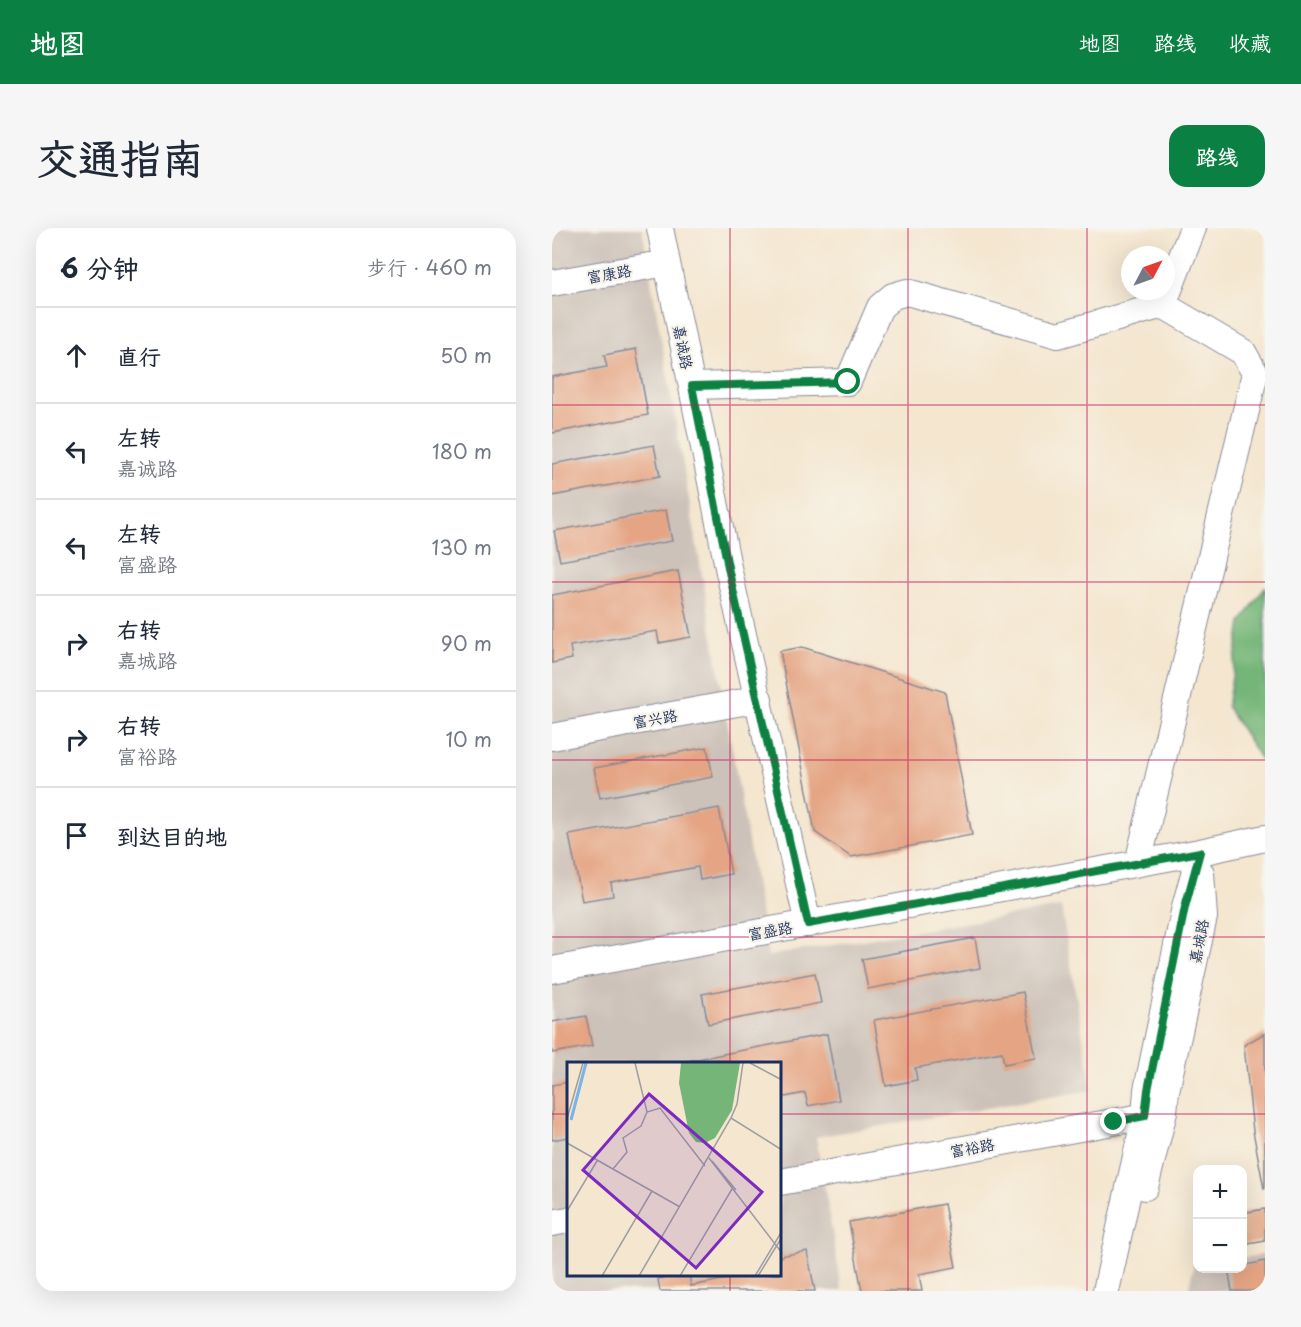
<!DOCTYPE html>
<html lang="zh">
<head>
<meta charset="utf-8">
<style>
  body { margin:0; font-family:"Playpen Sans","LXGW WenKai TC",sans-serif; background:#f6f6f7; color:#1f2937 }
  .controls { position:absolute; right:18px; bottom:18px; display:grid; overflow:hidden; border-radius:12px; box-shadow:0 6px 24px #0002 }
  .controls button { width:54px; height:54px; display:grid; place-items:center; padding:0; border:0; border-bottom:2px solid #e0e1e3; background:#fff; color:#1f2937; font:30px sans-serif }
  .compass { position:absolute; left:569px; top:18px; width:54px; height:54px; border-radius:50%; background:#fff; box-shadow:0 6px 24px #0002; rotate:49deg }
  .stop { position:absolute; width:18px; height:18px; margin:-14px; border:4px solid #0b8043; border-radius:50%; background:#fff }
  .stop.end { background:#0b8043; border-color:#fff; box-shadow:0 2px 6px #0008 }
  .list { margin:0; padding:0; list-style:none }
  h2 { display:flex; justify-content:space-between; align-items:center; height:78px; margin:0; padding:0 24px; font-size:26px }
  h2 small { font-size:20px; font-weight:400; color:#747a83 }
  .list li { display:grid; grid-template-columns:39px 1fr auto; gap:18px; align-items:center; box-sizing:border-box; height:96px; padding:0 24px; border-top:2px solid #e0e1e3 }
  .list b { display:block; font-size:22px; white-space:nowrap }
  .list p { margin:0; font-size:20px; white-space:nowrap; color:#747a83 }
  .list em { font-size:20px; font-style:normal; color:#747a83 }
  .icon { flex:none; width:33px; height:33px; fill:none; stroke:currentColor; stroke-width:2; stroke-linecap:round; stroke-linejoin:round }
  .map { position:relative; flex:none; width:713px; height:1063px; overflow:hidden; border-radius:18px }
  header { display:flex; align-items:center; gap:36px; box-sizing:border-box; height:84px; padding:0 30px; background:#0b8043; color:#fff }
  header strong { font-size:28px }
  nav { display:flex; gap:33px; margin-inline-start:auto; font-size:21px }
  .intro { display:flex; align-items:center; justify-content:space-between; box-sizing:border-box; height:144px; padding:0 36px }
  h1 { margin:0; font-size:42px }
  .button { padding:15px 27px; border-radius:18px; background:#0b8043; color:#fff; font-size:21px; font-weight:700 }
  main { display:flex; gap:36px; padding:0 36px }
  aside { flex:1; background:#fff; border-radius:18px; box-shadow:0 6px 24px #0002 }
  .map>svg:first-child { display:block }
</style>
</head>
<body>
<header>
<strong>地图</strong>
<nav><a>地图</a><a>路线</a><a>收藏</a></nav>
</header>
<div class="intro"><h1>交通指南</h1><a class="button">路线</a></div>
<main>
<aside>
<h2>6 分钟<small>步行 · 460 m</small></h2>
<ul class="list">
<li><svg class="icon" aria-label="ahead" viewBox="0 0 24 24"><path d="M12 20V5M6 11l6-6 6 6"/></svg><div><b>直行</b></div><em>50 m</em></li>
<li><svg class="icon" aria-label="left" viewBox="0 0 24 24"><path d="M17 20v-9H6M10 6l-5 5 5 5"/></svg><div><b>左转</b><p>嘉诚路</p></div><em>180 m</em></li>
<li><svg class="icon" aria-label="left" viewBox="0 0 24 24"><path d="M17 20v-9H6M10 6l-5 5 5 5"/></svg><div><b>左转</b><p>富盛路</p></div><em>130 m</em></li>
<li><svg class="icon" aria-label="right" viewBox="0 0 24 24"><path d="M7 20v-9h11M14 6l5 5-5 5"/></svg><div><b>右转</b><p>嘉城路</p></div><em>90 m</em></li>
<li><svg class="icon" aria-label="right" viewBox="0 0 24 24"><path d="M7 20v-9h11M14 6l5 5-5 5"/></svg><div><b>右转</b><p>富裕路</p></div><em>10 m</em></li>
<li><svg class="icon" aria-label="arrive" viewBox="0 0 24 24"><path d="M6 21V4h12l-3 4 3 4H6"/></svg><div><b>到达目的地</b></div></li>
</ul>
</aside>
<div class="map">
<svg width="713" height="1063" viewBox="0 0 713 1063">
  <rect width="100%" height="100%" fill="#f7f3e8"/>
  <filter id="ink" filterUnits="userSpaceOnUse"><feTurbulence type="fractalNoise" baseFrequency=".0167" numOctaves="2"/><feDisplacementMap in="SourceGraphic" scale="12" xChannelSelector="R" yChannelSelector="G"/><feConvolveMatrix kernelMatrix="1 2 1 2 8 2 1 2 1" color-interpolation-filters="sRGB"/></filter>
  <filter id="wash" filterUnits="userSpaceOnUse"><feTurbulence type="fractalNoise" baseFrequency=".008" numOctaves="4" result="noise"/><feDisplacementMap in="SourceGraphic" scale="24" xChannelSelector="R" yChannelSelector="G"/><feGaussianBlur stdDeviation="1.35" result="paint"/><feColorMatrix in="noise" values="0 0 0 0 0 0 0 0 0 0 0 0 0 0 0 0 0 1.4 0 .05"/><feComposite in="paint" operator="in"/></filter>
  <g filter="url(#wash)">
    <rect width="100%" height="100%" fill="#f4e6cf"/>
    <path fill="#cdc2b9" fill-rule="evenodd" d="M0 0H90L216 728 509 679 540 862 264 909 290 1063H0ZM16 835H228V1046H16Z
      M713 1026V1063H636L642 1037H645L646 1040H690L691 1030Z"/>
    <path fill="#75b678" stroke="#48726b" stroke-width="1.5" d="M713 359V532L708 530 675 479 689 395Z"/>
    <g id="blocks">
      <path fill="#e5a584" d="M84 121 96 187 0 205V149L55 139 52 127Z
        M102 217 108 248 0 268V236Z
        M114 282 120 313 8 333 2 303Z
        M126 343 139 409 107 415 105 403 18 418 20 431 0 435V367Z
        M250 419 393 464 420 607 299 629 263 604 228 423Z
        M155 519 161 549 48 570 42 540Z
        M167 580 179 646 148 652 146 639 59 655 61 668 30 673 17 607Z
        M423 710 428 740 316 761 310 731Z
        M263 745 269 775 156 796 150 766Z
        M471 764 484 830 452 836 450 824 363 840 365 852 334 858 322 792Z
        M34 788 40 818 0 825V794Z
        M713 805V960L712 961 701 903 692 817Z
        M275 806 287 872 256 878 253 865 228 870V835H125Z
        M16 854V909L0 912V857Z
        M392 976 404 1039 367 1046 370 1063H310L297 994Z
        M713 981V1013L690 1017V985Z
        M255 1023 263 1063H108L106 1051 130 1046H137L139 1058 200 1046H228V1028Z
        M713 1033V1063H680L676 1040H690V1038Z"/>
    </g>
  </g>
  <g filter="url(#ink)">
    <use href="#blocks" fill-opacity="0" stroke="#888a96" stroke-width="1.5"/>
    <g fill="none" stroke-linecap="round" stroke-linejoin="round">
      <g stroke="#888a96" stroke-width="28">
        <path id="minor" d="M108 0 177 344 256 696
          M0 55 115 35
          M611 77 641 0
          M140 158 296 154 328 79 341 68 355 64 506 107 611 77 691 124 703 145 586 635
          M0 509 207 471
          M0 742 648 624 713 610
          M228 954 606 886
          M593 959 612 884 614 863 652 689 649 645
          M0 995 16 992
          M554 1063 593 888 595 862 633 679 648 624"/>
      </g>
      <use href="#minor" stroke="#fff" stroke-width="26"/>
    </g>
  </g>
  <g fill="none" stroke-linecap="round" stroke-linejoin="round" filter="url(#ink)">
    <path stroke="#0b8043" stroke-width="8" d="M296 154 140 158 177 344 256 696 648 624 633 679 596 862 593 888 562 894"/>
  </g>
  <path fill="none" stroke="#c2185b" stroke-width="1.5" stroke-opacity="0.55" d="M178 0V835M356 0V1063M535 0V1063M0 177H713M0 354H713M0 532H713M0 709H713M0 886H16M228 886H713M178 1046V1063"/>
  <g text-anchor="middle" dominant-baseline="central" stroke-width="4.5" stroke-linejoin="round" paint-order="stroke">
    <g font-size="15" fill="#1b2f5e" stroke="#f7f3e8">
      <text transform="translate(57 45) rotate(-10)">富康路</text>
      <text transform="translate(132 119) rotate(79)">嘉诚路</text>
      <text transform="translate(103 490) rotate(-10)">富兴路</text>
      <text transform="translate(218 702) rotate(-10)">富盛路</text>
      <text transform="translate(646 713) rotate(-79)">嘉城路</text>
      <text transform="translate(420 919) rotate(-10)">富裕路</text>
    </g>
  </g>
  <g transform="translate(15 834)">
    <rect width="214" height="214" fill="#f4e6cf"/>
    <path d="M114 1H173L165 48 148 76 138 81 129 80 122 71 112 21Z" fill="#75b678"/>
    <path fill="none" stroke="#78b4ea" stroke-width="3" d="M4 58 19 1"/>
    <path fill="none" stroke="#9d9da2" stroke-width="1.5" d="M68 1 80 50M183 1 215 18M164 56 215 88M0 57 16 1M0 81 113 145M142 96 215 191M145 99 169 128M46 107 60 90 56 76 74 64 80 50 93 46 138 104M0 149 30 99M35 214 85 129M72 214 164 56 170 42 176 1M113 214 165 127M188 214 215 169M191 214 215 175"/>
    <path fill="#7b2cbf" fill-opacity="0.15" stroke="#7b2cbf" stroke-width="3" d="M82 32 195 130 129 206 16 108Z"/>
    <rect width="214" height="214" fill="none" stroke="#1b2f5e" stroke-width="3"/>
  </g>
</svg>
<div class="controls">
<button>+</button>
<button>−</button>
</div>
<svg class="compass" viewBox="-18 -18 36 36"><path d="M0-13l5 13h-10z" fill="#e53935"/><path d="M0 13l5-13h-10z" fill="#747a83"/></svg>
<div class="stop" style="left:296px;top:154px"></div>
<div class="stop end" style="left:562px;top:894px"></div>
</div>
</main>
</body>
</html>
